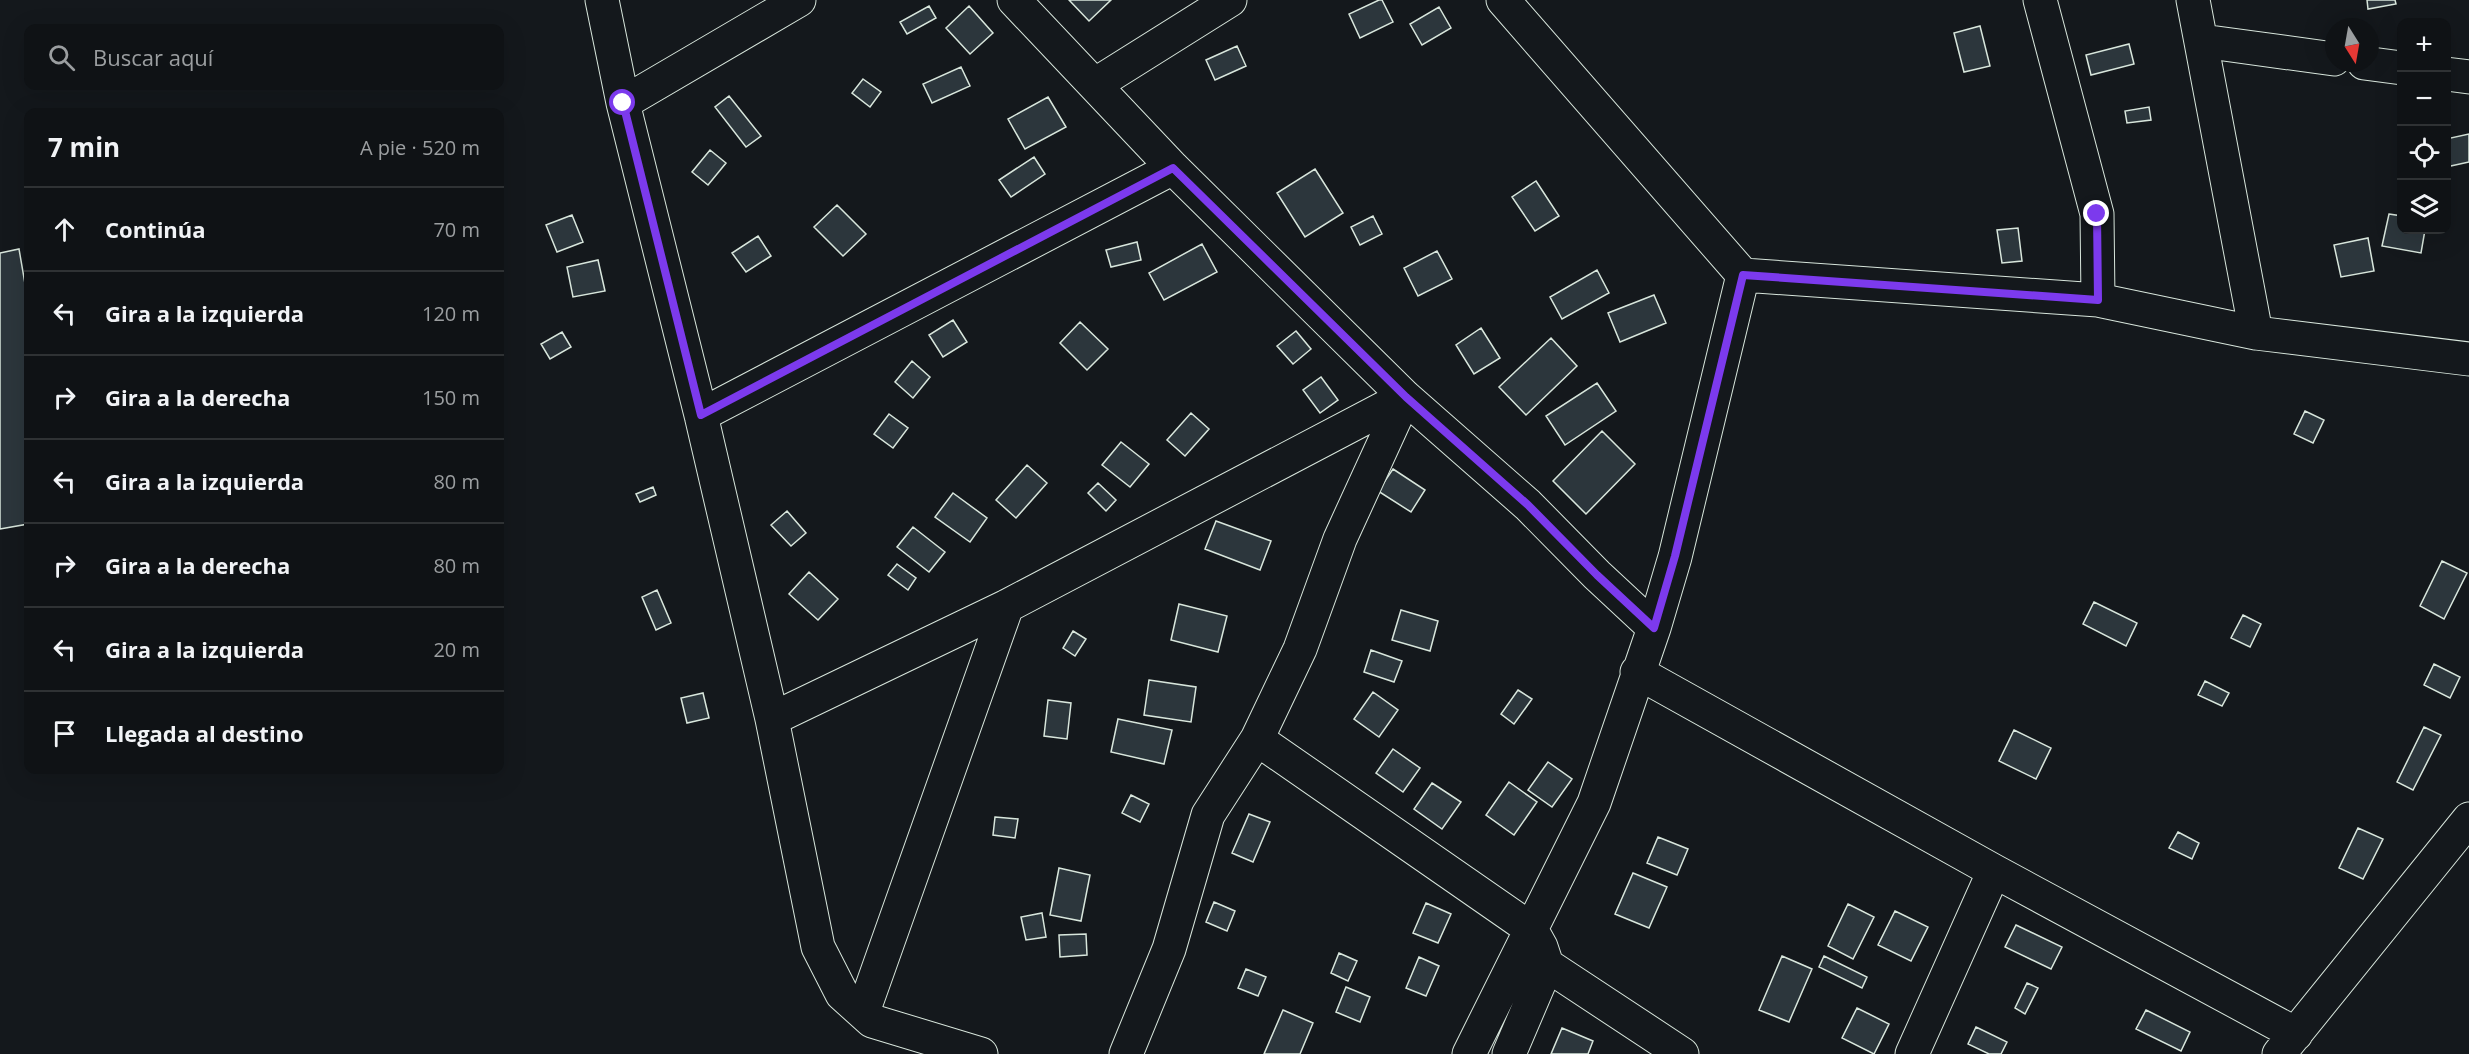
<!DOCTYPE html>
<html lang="es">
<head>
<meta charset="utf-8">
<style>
  body { margin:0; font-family:"Open Sans",sans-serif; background:#181b1e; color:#f1f3f6 }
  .controls { position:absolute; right:18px; top:18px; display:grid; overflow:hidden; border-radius:12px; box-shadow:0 6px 24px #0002 }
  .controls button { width:54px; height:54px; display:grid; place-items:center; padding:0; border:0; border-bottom:2px solid #2f3234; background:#0f1215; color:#f1f3f6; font:30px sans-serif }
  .compass { position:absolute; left:2325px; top:18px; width:54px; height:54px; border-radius:50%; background:#0f1215; box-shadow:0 6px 24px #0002; rotate:169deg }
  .stop { position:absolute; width:18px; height:18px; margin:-14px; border:4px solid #7c3aed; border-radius:50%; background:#fff }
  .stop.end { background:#7c3aed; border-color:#fff; box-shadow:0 2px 6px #0008 }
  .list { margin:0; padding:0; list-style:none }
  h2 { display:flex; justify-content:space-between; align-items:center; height:78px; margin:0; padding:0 24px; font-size:26px }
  h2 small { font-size:20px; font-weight:400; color:#9b9ea0 }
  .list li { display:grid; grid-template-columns:39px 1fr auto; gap:18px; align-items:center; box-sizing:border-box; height:84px; padding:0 24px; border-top:2px solid #2f3234 }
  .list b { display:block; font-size:22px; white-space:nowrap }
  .list em { font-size:20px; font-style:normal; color:#9b9ea0 }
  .icon { flex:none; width:33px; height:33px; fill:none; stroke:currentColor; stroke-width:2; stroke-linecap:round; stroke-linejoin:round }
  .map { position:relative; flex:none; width:2469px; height:1054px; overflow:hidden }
  .search { position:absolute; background:#0f1215; box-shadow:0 6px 24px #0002; left:24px; top:24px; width:480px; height:66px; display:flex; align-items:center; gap:15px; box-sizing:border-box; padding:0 21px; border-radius:12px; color:#9b9ea0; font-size:22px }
  .panel { position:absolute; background:#0f1215; box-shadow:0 6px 24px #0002; left:24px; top:108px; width:480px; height:666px; border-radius:12px }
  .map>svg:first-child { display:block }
</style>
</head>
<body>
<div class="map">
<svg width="2469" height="1054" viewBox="0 0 2469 1054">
  <rect width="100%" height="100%" fill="#14181c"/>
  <path fill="#2c363c" stroke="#d8e6dc" stroke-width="1.5" d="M1069 0H1111L1089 21Z
    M1379 0H1382L1393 22 1360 38 1349 14Z
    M2367 0H2395L2396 4 2368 9Z
    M929 6 936 18 907 34 900 22Z
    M969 6 993 33 970 54 946 28Z
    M1439 7 1451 28 1422 45 1410 24Z
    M1980 26 1990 66 1964 72 1954 33Z
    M2129 44 2134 64 2091 75 2086 55Z
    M1237 46 1246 66 1215 80 1206 60Z
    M961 67 970 86 932 103 923 84Z
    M863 79 881 92 870 107 852 93Z
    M729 96 761 136 746 147 715 107Z
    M1048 97 1066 127 1025 149 1008 119Z
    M2149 107 2151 120 2127 123 2125 111Z
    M2469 134V162L2446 167V139Z
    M710 150 726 163 708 185 692 172Z
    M1034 157 1045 174 1011 197 999 180Z
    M1315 169 1343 213 1305 237 1277 193Z
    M1536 181 1559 216 1535 231 1512 197Z
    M837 205 866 234 843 256 814 227Z
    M2389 214 2402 216V230H2425L2421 253 2382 246Z
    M572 215 583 242 557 252 546 225Z
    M1373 216 1382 234 1360 245 1351 227Z
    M2018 228 2022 261 2002 263 1997 230Z
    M758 236 771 256 746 272 732 253Z
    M2368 238 2374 271 2341 277 2334 245Z
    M1137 242 1141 260 1111 267 1106 250Z
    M1202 244 1217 272 1164 300 1149 273Z
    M19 249 28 301V524L0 529V253Z
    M1437 251 1452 279 1418 296 1404 268Z
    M598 260 605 291 573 297 567 267Z
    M1597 270 1609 293 1562 319 1550 297Z
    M1654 295 1666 323 1620 342 1608 313Z
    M953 320 967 342 943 357 929 335Z
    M1080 322 1108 349 1087 370 1060 343Z
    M1481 328 1500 358 1474 374 1456 345Z
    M1296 331 1311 349 1293 364 1277 346Z
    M562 332 571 347 550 359 541 344Z
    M1551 338 1577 366 1526 415 1499 387Z
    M912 361 930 377 913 398 895 382Z
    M1321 377 1338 400 1320 413 1303 390Z
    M1597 383 1616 411 1565 445 1546 416Z
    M2305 411 2324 420 2313 443 2294 434Z
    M1191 413 1209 429 1185 456 1167 440Z
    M889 414 908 428 893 448 874 434Z
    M1602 431 1635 464 1586 514 1553 481Z
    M1121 442 1149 464 1130 487 1102 465Z
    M1027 465 1047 483 1016 518 996 500Z
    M1393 469 1425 490 1411 512 1378 491Z
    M1098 483 1116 500 1106 511 1088 493Z
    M653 487 656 495 640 502 636 494Z
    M953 493 987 518 970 542 935 517Z
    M787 511 806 533 791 546 771 525Z
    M1216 521 1271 541 1260 570 1205 549Z
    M913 527 945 552 929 572 897 547Z
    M2442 561 2467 573 2444 619 2420 606Z
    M897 564 916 578 908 590 888 575Z
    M809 572 838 599 818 620 789 594Z
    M657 590 671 623 656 630 642 597Z
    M2094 602 2137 623 2126 646 2083 624Z
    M1179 604 1227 616 1218 652 1171 640Z
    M1401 610 1438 621 1430 651 1392 640Z
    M2243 615 2261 624 2250 647 2231 638Z
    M1073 631 1086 639 1075 656 1063 648Z
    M1371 650 1402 661 1394 682 1364 672Z
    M2434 664 2460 677 2450 698 2424 685Z
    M1149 680 1196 687 1191 722 1144 715Z
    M2205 681 2229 693 2222 706 2198 695Z
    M1518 690 1532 699 1514 724 1501 714Z
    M1373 692 1398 710 1379 737 1354 719Z
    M703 693 709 718 687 723 681 698Z
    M1048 700 1071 703 1067 739 1044 736Z
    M1118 719 1172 730 1164 764 1111 752Z
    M2424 727 2441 735 2413 790 2397 782Z
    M2014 730 2051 748 2036 779 1999 761Z
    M1393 749 1420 768 1403 792 1376 773Z
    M1548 762 1572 779 1552 807 1528 790Z
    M1509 782 1537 802 1514 835 1486 815Z
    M1432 783 1461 802 1442 829 1414 809Z
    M1131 795 1149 804 1140 822 1122 813Z
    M1249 814 1270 822 1253 862 1232 853Z
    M995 817 1018 819 1015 838 993 835Z
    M2358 828 2383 839 2363 879 2339 868Z
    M2178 832 2199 843 2192 859 2169 848Z
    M1658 837 1688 849 1677 875 1647 863Z
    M1059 868 1090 875 1081 921 1050 915Z
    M1633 873 1667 887 1649 928 1615 914Z
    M1214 902 1235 911 1227 931 1206 922Z
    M1426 903 1451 914 1438 943 1413 933Z
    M1848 904 1874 917 1853 959 1828 946Z
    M1895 911 1928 927 1911 961 1878 945Z
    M1042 913 1046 937 1026 940 1021 917Z
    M2016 925 2062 947 2051 969 2005 947Z
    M1086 934 1087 955 1060 957 1059 935Z
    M1339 953 1357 961 1348 981 1331 973Z
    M1782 956 1812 969 1789 1022 1759 1010Z
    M1824 956 1867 977 1862 988 1819 967Z
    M1419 957 1439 966 1426 996 1406 988Z
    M1246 969 1266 977 1258 996 1238 988Z
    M2027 983 2038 988 2025 1014 2015 1008Z
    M1346 987 1370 997 1360 1022 1336 1012Z
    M1857 1008 1889 1024 1874 1054 1842 1038Z
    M1283 1010 1313 1023 1300 1054H1264Z
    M2146 1010 2190 1032 2181 1051 2136 1029Z
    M1976 1027 2007 1042 2001 1054H1989L1968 1044Z
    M1562 1028 1593 1041 1588 1054H1551Z"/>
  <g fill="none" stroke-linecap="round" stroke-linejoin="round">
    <g stroke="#d8e6dc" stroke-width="35">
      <path id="minor" d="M602 0 623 103 701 415 772 719 818 947 842 994 872 1021 981 1054
        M1014 0 1173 168 1405 397 1528 505 1597 575 1654 628 1594 803 1469 1054
        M1503 0 1743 275 2098 300 2256 333 2469 359
        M2040 0 2097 214 2098 300
        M2193 0 2256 333
        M2202 41 2334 59
        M2364 63 2402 68
        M2446 74 2469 77
        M1096 84 1230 0
        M623 103 799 0
        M701 415 1173 168
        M1654 628 1675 557 1743 275
        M1637 672 1994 871 2296 1034
        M772 719 1007 606 1405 397
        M1257 739 1531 929 1541 947 1547 965 1682 1054
        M863 1012 1007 606
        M1126 1054 1169 949 1208 815 1257 739 1300 649 1340 539 1405 397
        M1509 1054 1547 965
        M1912 1054 1994 871
        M2279 1054 2469 819"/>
    </g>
    <use href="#minor" stroke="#14181c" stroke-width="33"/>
  </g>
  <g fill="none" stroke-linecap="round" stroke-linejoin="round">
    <path stroke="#7c3aed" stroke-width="8" d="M623 103 701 415 1173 168 1406 397 1528 505 1597 575 1654 628 1675 556 1743 275 2098 300 2097 214"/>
  </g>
</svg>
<div class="controls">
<button>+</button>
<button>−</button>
<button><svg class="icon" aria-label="locate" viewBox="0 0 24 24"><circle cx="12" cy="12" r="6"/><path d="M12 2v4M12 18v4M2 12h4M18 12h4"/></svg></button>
<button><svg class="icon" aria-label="layers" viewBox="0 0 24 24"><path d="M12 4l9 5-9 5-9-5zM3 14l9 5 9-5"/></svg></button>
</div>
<svg class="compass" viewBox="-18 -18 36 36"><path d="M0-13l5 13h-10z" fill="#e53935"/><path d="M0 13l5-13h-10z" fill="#9b9ea0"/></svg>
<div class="stop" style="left:623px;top:103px"></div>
<div class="stop end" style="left:2097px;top:214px"></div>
<div class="search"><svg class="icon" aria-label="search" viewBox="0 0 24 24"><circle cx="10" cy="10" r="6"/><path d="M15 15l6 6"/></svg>Buscar aquí</div>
<section class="panel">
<h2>7 min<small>A pie · 520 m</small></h2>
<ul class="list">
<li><svg class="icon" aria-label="ahead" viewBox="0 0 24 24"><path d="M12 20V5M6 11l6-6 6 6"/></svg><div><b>Continúa</b></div><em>70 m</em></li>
<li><svg class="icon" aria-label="left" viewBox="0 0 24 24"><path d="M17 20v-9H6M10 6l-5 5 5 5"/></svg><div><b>Gira a la izquierda</b></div><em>120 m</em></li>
<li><svg class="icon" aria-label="right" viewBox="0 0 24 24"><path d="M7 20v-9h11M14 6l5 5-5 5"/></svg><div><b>Gira a la derecha</b></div><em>150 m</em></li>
<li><svg class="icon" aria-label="left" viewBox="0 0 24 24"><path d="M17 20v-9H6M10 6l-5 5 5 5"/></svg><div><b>Gira a la izquierda</b></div><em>80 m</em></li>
<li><svg class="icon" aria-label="right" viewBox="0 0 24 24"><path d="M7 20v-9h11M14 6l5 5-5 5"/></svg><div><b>Gira a la derecha</b></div><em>80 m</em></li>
<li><svg class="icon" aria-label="left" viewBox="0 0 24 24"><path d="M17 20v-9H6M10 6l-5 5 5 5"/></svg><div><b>Gira a la izquierda</b></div><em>20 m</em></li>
<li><svg class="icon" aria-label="arrive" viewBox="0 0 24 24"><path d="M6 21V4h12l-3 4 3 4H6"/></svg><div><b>Llegada al destino</b></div></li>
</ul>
</section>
</div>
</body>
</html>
